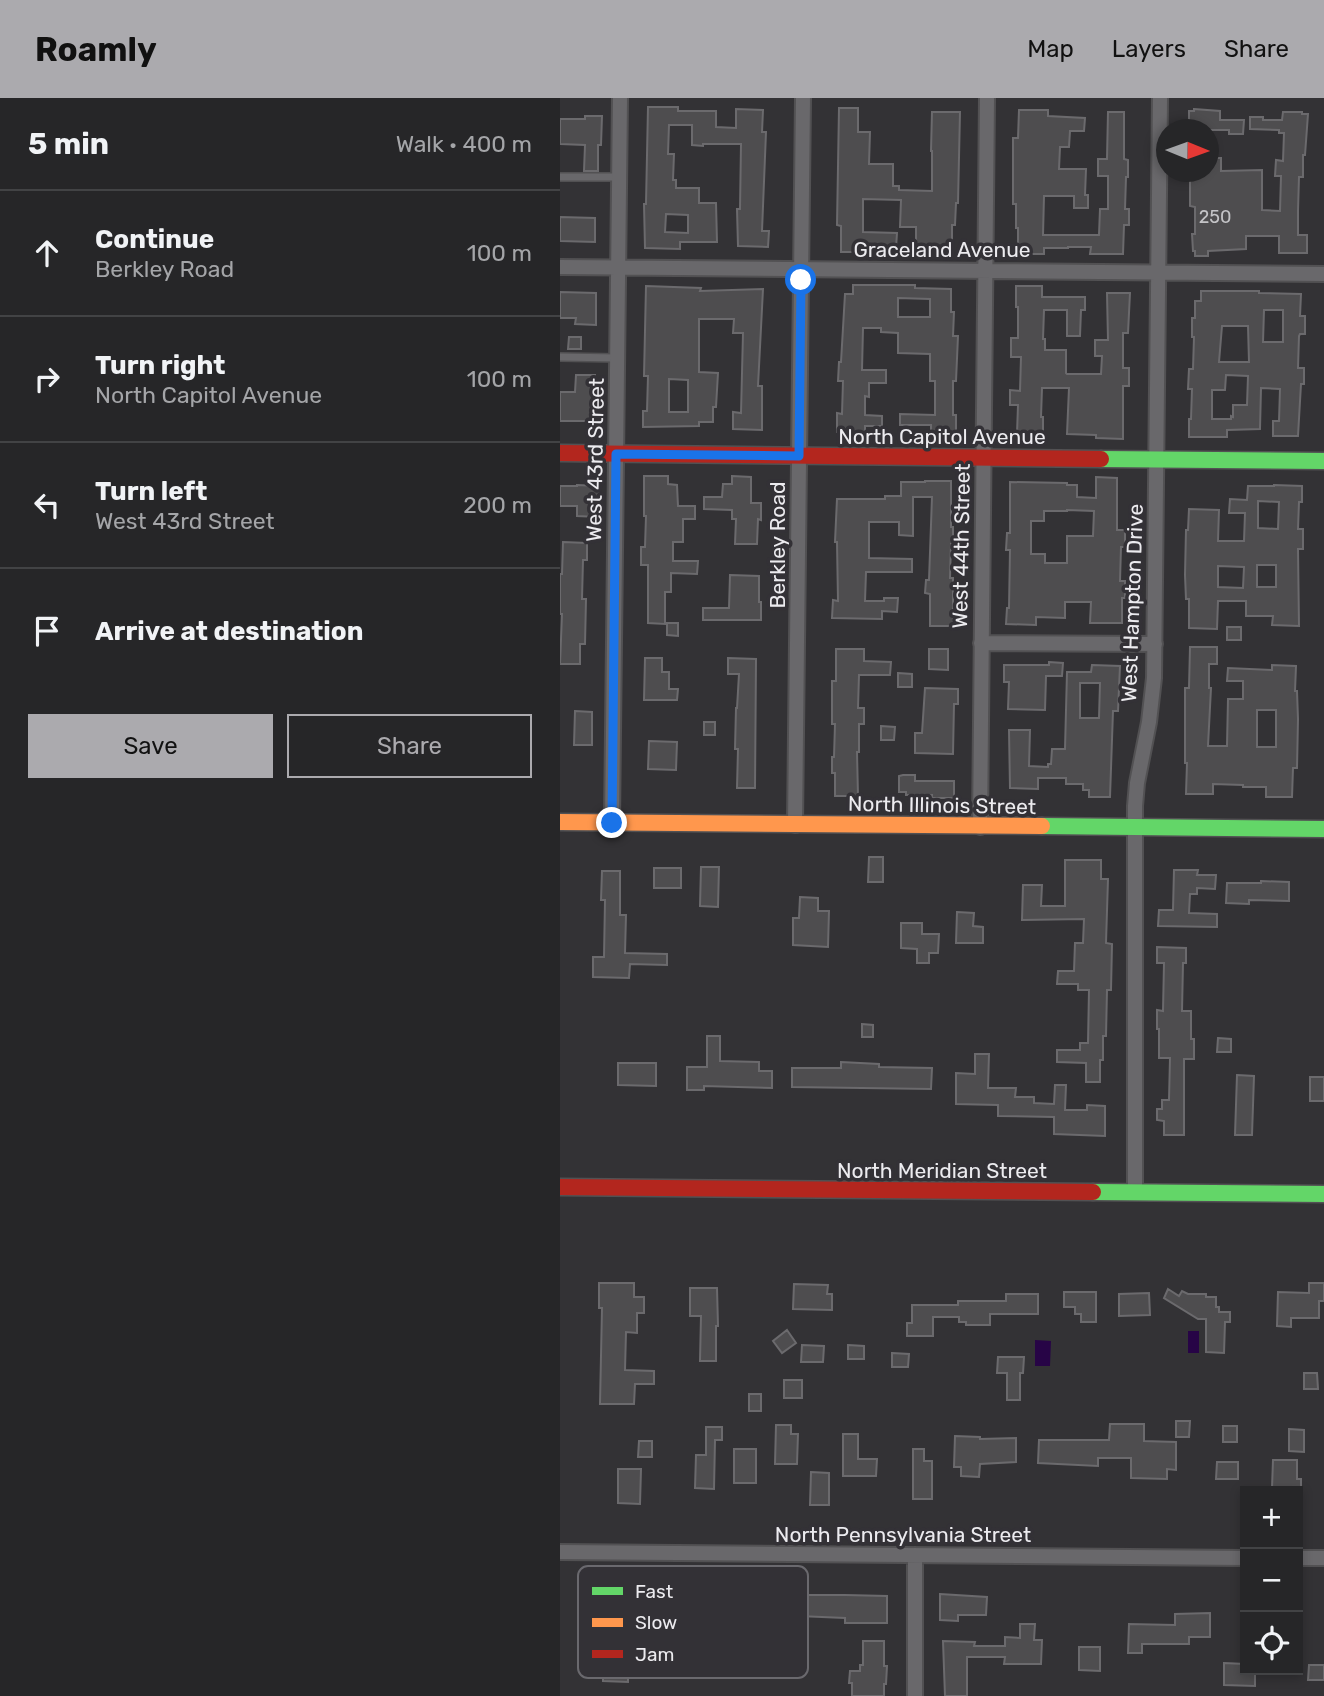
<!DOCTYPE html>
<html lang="en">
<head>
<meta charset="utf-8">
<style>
  body { margin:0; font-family:Rubik,sans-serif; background:#2e2e30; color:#f1f3f6 }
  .controls { position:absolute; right:21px; bottom:21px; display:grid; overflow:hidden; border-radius:0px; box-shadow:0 4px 10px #0003 }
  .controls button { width:63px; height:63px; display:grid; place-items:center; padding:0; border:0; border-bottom:2px solid #424345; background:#262628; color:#f1f3f6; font:35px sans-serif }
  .compass { position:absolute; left:596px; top:21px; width:63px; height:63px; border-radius:50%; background:#262628; box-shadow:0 4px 10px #0003; rotate:91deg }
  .stop { position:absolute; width:21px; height:21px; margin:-16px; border:5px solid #1a73e8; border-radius:50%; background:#fff }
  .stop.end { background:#1a73e8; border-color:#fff; box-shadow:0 2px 7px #0008 }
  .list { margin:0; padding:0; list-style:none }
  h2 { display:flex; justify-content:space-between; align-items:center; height:91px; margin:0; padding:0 28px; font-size:30px }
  h2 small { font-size:23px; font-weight:400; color:#a4a5a8 }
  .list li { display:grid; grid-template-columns:46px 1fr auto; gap:21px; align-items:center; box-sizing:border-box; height:126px; padding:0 28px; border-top:2px solid #424345 }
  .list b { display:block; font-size:26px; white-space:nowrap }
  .list p { margin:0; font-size:23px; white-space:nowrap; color:#a4a5a8 }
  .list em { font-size:23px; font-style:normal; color:#a4a5a8 }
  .actions { display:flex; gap:14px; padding:21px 28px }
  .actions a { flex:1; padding:16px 0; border:2px solid #abaaae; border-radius:0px; text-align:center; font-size:24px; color:#abaaae }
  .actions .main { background:#abaaae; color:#111 }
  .icon { flex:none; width:38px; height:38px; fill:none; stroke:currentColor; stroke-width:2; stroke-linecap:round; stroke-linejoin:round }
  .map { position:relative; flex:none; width:764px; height:1598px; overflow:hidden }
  header { display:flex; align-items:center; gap:42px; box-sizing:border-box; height:98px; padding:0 35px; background:#abaaae; color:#111 }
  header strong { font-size:33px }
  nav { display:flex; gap:38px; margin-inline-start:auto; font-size:24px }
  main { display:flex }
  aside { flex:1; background:#262628 }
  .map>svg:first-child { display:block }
</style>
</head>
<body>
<header>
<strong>Roamly</strong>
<nav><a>Map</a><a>Layers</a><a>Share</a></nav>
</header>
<main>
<aside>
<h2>5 min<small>Walk · 400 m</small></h2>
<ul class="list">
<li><svg class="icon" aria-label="ahead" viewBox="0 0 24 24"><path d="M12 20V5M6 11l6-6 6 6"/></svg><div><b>Continue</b><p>Berkley Road</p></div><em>100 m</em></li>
<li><svg class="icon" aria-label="right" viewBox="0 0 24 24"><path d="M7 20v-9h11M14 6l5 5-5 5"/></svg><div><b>Turn right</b><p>North Capitol Avenue</p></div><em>100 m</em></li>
<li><svg class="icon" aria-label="left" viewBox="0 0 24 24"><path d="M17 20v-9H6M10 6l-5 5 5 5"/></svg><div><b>Turn left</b><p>West 43rd Street</p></div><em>200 m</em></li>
<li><svg class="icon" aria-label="arrive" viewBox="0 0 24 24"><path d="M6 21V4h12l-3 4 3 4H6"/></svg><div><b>Arrive at destination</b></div></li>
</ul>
<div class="actions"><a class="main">Save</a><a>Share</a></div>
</aside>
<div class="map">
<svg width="764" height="1598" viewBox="0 0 764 1598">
  <rect width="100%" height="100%" fill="#333235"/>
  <path fill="#270446" d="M628 1233H639V1255H628Z
    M475 1242 491 1243 490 1268H475Z"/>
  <path fill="#4e4d4f" stroke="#6b6a6d" stroke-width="2" fill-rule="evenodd" d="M88 9H118V13H156V29L176 30V11L203 12 202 34H206L202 133H209L208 149 178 148 177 111H180L181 46H143V48L132 47V27H109L108 56H114L113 82H116V90H139V105H156L157 144H120V151L85 150 84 106H86ZM106 116 128 117V135L105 134Z
    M279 10H298V34H310L309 66H333V88H339V92L372 93V53H371L372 14H400L398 105H396L395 127H392V155H356V129H340L341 102 303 101V134L337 135 336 150 308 149V154H281V128L277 127Z
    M634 11 660 13V22H684L683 36H669V32H634V30H629V13H634Z
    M459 12H488V18L525 20 524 33H510L509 49H500L499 71H526L525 97H528V110H514V98H484L483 137H539L540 111H548V78H538V61H547L548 14H564V61L568 62V79H566L565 111H569V127H564L563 156H530L531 149H508V150H484V156H458V130H456V106H453V40H458Z
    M723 14H742V16H748L745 57H743V79H739L738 113V137H747V155H719V138H686V151L648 153V158H635V153H633L632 136H635V109L630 108V74H648V60H661V73L702 72V112L720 113 721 78H715L716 62 723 63 724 35H719V32L690 31V19H703V22H722Z
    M25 18H42L41 47H38V73H24L25 47 0 46V21H25Z
    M0 119 35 120V144L0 143Z
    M293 187H355V190L391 191V214H394L393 238H398L396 283H393V317H396V334L371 333V327H340V316L375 317V283H370V256L338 255V235L321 234V230H303L302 272H326V285H309V299L305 298V317L322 318V328H305V334H277V315L282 316 283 283H278L279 264H281L285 196H293ZM338 200 370 201V219H338Z
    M86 188 141 190 140 193 203 191 198 288H202V332L173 331V314L181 315 183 235H173L174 221H139V274L158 275 156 309H153V324H139V328L83 329V313H87L88 278H84ZM109 281 128 282V314H109Z
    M456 188H482V199H525V212H521L520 238H507V212H484L483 241H485V252H506V275L507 276H541L542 258H535V242H548L547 195H570L568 235H563V270H569V288H563V341L536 340V337L507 336 509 290H482L481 319H483V336H457L458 307H450V292L460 293 461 259H451V240H458V209H456Z
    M641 193H699V195L741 196 740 218H745V236H740L739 238 738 270H744V286H741L738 338H713V323H719L720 291 701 290 700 331 667 332V339H629V321H631L632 291H628L629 271H633L634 239H632V220H635V203H641ZM704 212H723V244H703ZM662 228H688L689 264H659ZM666 277 688 278 687 307H673V319L671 318V321H652V292H665Z
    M0 194 36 195V227L15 226 16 220H0Z
    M9 239H21V251H8Z
    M16 277H35L34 323H0V294H15Z
    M84 378H108V386L117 387 118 408H135V421H123V444H113V463H138L137 476 111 475V494H105V526L88 525V467H81V449H85L86 418H84Z
    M172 378 191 379V405H201V422L198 421 197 446H175L176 421H172V412L144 411V399H162L163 386H172Z
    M536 379 557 380V432H565V449H561L560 483H565V500H562V525H530L531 504H505V520L476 519V527L446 526 447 510H449L450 452H446L447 435H450V384L507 385V387H517V399L536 400ZM507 412 534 413 533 438H507V465H485V456H471V423H484V413H507Z
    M365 383H391V429H393V446H391L390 480H393V528H370V496L365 495 366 482H369L372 399H353V438L339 437V424H309V460L352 461V474H306L305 503H324V500H338L337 514 322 513V521L272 520 273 502 278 503 277 444H275L277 401H325V398H341V384H365Z
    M17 387 39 388 38 419 17 418V408H0V388H17Z
    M714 387 742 388V404H739L738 431H743V451H738L739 528 712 527 713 518H686V503H658L657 531 629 530V501H626L625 477 626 432H628L629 411 659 412 658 443H684L685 415H669L670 401 687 402 688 388H714ZM698 403 719 404 718 431 698 430ZM697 467H716V489H697ZM658 468 684 469 683 490 658 489Z
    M3 444 27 445V462H23L22 501H26L25 546H20V566H0L2 516H0V476H2Z
    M170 477 199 478V504H201V522H143V510H169Z
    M107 525H118V538L107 537Z
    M667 529H681V542H667Z
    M630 549H657V566H649V590H651L648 648H667L668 601H683V583H667L668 570 712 572V567L736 568 735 593H737L738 621 737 670H733L732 699H706V689H683V687L653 686V696H626L627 665H625V590H629ZM697 612H716V649H697Z
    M276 551H304V563L331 564 330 577H299L298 610H304V626H299V654H297L298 698H275V675H272V659H274L275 626H272V583H276Z
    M369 551H388V572L369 571Z
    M85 560H102V574H109V591H118L117 602H84Z
    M168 560 196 561 195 690H177L178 651H175L176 610H177L179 576H168Z
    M489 564 503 565 502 578H486L485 612 448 611 449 584H444V567H489Z
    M532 567 560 568 558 613H553L550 699H529V692H523V686H506V680H478V691L450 690 449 632H470L469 668 488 669V666H491L492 651H505L507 574H531ZM520 585H540L539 620H520Z
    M338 575 352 576V589H338Z
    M365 590 398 591V606H394L393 656 355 655V635H362Z
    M15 613 32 614V647H14Z
    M144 624H155V637H144Z
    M321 628 335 629 334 642H321Z
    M89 643 117 644 116 672 88 671Z
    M343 677H355V683H394V700H372V697H346V694H339V678Z
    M309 759H323V784H308Z
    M505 762H541V781H548L546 845 552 846 551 892H547L546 938H543V962H540V984H526V965L497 964V952H520V945H528L529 892H518V886H497L498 873H514L515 845H523L524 821 462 822 463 787H482L481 808H505Z
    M141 769H159L158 809 140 808Z
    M94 770H121V790H94Z
    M614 772H638L637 777H656L655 791 637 790V796H630L629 815 657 816V829L598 828 599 812H613Z
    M42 773H60V817H66L65 855 107 856V867L70 866 69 880 33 879V859H44L45 802H41Z
    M701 783 729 784V803L689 802V806L666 805 667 785H701Z
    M240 799 258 800V813H269L268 849 233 847V820H239Z
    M397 814 414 815 413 828 423 829V845H396Z
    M341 825H362V836H379L378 855H369V865H357V851L341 850Z
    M597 849 626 850V865H623L622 913H631V941H634V961H624V1037H604V1023L597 1022V1011H602V1002H609L610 960H599V931H597V912L603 913 604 865H597Z
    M302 926 313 927V939H302Z
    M147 938H160V963L199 964V973H212V990L144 988V992H127V969H147Z
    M658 940 671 941V954H657Z
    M415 956H429L428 990H456L455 999H474V1005L494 1006 495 987H506L505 1012H527V1007L545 1008V1038L494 1036V1019L438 1018V1007L396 1006V975L415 976Z
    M281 964 319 966V969L372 970 371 991 232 989V970H281Z
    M58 965H96V988L58 987Z
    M677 977 694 978 692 1037H675Z
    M750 979H764V1003H750Z
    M39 1185H74V1199H84V1215H77V1235L66 1234 65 1272 94 1273V1286H75L74 1306H40L42 1210H39Z
    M749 1185H764V1203H759V1220H731V1229L717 1228 718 1194 749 1195Z
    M234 1186 268 1187 267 1196H272V1212L233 1211Z
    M130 1190H157L158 1228H156V1263H140L141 1218H130Z
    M608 1191 619 1198 622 1193 628 1196H646V1199H656V1209H659V1214H670V1224H665L664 1255 646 1254V1221H638L604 1200Z
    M504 1194H536V1224H521V1216H515V1209H504Z
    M589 1195 590 1217 559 1218V1196Z
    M446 1196H478V1216H430V1227H406V1224H399V1219H373V1238H347V1225H352V1207H398V1203H446Z
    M227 1232 236 1245 222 1255 213 1243Z
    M242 1247 264 1248 263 1264H241Z
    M288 1247 304 1248V1261H288Z
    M332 1255 349 1256 348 1269H332Z
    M438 1259H464L463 1275H460V1302H447V1275H437Z
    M744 1275H757L758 1291H744Z
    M224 1282H242V1300H224Z
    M189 1296H201V1313H189Z
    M616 1323H630L629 1339H616Z
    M550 1326H584V1343L616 1344V1372L607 1371V1381L571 1380V1360H538V1368L478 1365 479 1342H549Z
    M216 1327H231V1336H238L237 1366H215Z
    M663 1328H677V1344H663Z
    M146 1329H162V1342H155L154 1391 135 1390 136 1357H146Z
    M729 1331 744 1332V1354L729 1353Z
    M283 1336H298V1361H317L316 1378H283Z
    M395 1338 420 1339V1341L456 1340V1364L420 1366 419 1379 401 1378V1369H394Z
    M79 1343H92V1359H78Z
    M174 1351H196V1385H174Z
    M353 1351H364V1363H372V1401H353Z
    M713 1362H737V1381H741V1391L712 1390Z
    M657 1364H678V1381H656Z
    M58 1371H81L80 1406 58 1405Z
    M251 1374 269 1375V1407H250Z
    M380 1496 427 1499 426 1517H398V1523L380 1522Z
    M194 1497H285L327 1498V1525H285V1520L215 1517 214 1544 202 1543V1523L163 1522 164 1502 194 1503Z
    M650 1515V1539H629V1546H582V1555H568L569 1526 615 1527V1516Z
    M460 1526H475L474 1542H482L481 1566H444L445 1559H407V1598H385L383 1543 415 1544 414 1548H445V1539L460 1540Z
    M303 1543H324V1568H327L326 1586H324V1598H292V1585H289L290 1573H300V1567H303Z
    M519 1549H540V1573L519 1572Z
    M43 1564H68V1584L43 1583Z
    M664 1565 685 1566V1572H695V1588L664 1587Z
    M749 1567H764V1582H748Z"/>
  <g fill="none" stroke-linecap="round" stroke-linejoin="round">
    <g stroke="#525153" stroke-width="10">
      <path id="lane" d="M0 79H59
        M0 259 57 260"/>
    </g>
    <g stroke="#525153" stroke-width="18">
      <path id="street" d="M0 169 764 176
        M421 545 595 546
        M52 725 60 0
        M235 727 243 0
        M420 729 427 0
        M575 1094V708L577 685 589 624 594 580 600 0
        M0 1454 685 1460
        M355 1457V1598
        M738 1460H764"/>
    </g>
    <g stroke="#525153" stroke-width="19">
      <path id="fast" d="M541 361 764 363
        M482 728 764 731
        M533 1094 764 1096"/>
    </g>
    <g stroke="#525153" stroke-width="19">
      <path id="slow" d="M0 724 482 728"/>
    </g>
    <g stroke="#525153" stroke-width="19">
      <path id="jam" d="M0 355 541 361
        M0 1089 533 1094"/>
    </g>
    <use href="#lane" stroke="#69686b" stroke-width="7"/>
    <use href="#street" stroke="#69686b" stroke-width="14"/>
    <use href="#fast" stroke="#63d668" stroke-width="16"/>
    <use href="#slow" stroke="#ff974d" stroke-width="16"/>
    <use href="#jam" stroke="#b3261e" stroke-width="16"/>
  </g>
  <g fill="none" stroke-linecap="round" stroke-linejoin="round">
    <path stroke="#1a73e8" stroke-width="9" d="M52 725 56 356 239 358 241 182"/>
  </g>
  <g text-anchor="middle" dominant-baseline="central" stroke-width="7" stroke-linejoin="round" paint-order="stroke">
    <g font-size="18" fill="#c4c4c7">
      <text x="655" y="119">250</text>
    </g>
    <g font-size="21" fill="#ecebef" stroke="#333136">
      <text x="382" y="151">Graceland Avenue</text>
      <text x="382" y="338">North Capitol Avenue</text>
      <text transform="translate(35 362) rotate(-89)">West 43rd Street</text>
      <text transform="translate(217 447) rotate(-90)">Berkley Road</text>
      <text transform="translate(401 448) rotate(-89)">West 44th Street</text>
      <text transform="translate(572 505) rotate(-88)">West Hampton Drive</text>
      <text transform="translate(382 707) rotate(1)">North Illinois Street</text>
      <text x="382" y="1072">North Meridian Street</text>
      <text x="343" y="1436">North Pennsylvania Street</text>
    </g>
  </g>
  <rect x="18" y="1468" width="230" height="112" rx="10" fill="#333136" stroke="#6a696e" stroke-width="2"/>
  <rect x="32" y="1489" width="31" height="8" fill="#63d668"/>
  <rect x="32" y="1520" width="31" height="9" fill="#ff974d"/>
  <rect x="32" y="1552" width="31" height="8" fill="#b3261e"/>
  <g font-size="19" fill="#ecebef">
    <text x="75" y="1500">Fast</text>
    <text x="75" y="1531">Slow</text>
    <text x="75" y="1563">Jam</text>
  </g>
</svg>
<div class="controls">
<button>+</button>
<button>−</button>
<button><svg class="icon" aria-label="locate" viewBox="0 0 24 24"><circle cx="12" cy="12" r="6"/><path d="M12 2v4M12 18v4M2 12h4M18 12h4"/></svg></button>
</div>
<svg class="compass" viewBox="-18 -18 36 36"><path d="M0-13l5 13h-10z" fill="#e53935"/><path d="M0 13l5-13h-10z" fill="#a4a5a8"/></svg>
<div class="stop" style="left:241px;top:182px"></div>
<div class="stop end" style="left:52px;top:725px"></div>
</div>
</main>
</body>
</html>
